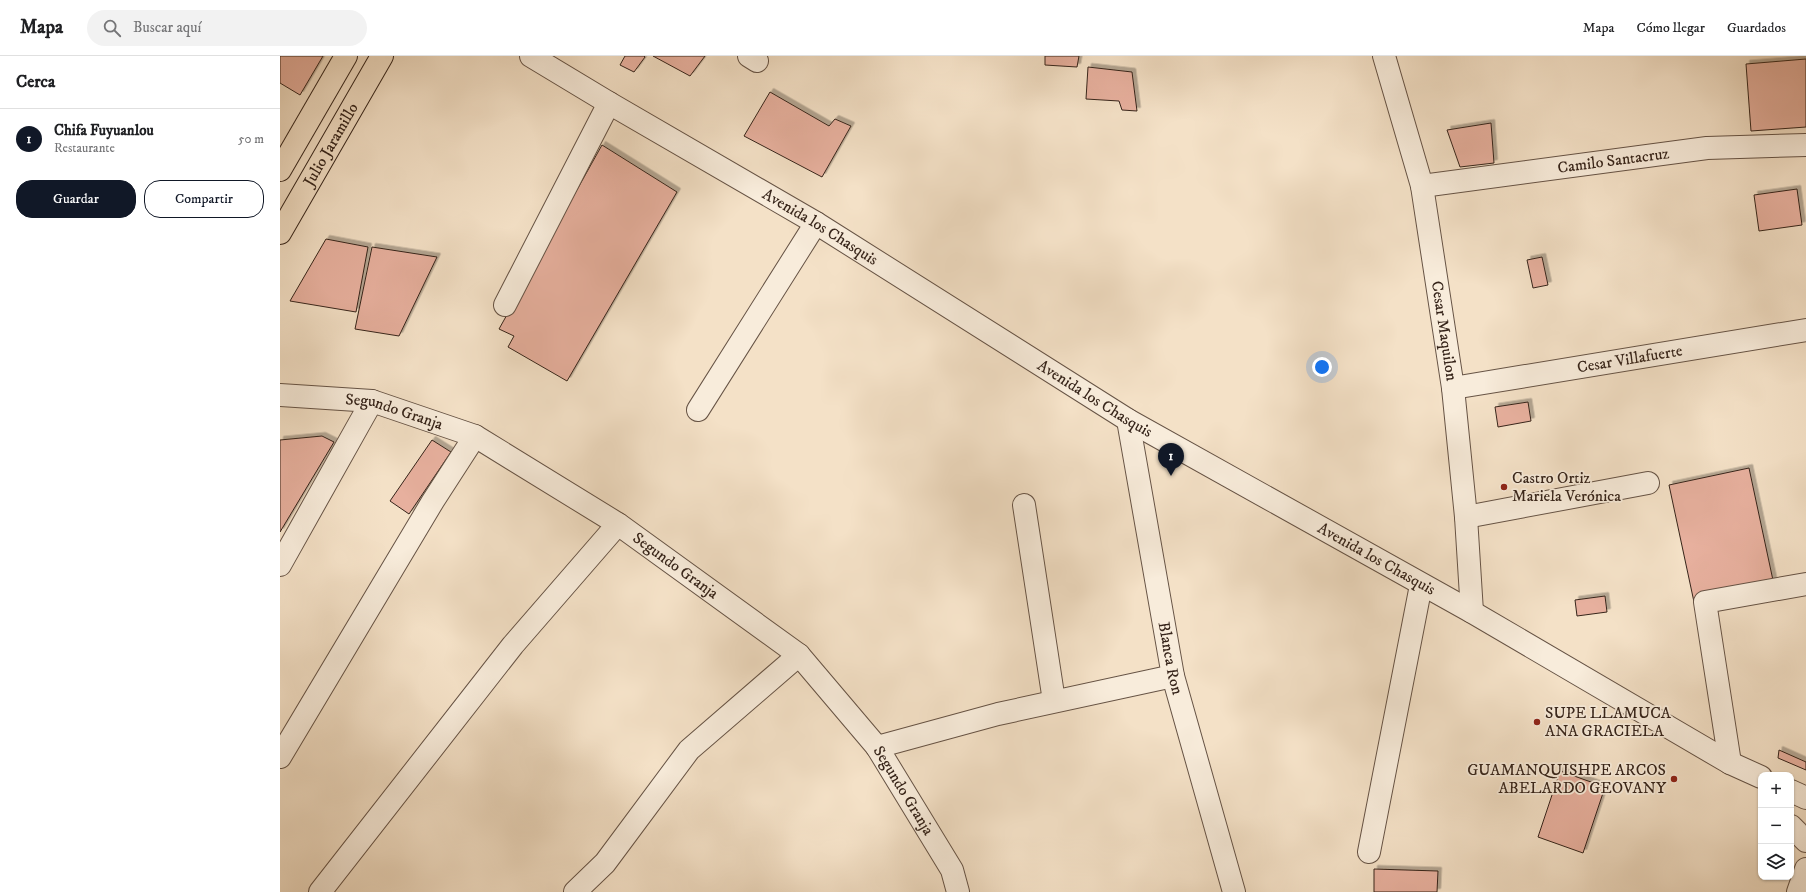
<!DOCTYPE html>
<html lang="es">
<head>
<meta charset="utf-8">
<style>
  body { margin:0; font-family:"IM FELL DW Pica",serif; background:#f2f2f2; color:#202124 }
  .controls { position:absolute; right:12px; bottom:12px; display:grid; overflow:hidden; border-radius:8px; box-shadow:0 1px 3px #0004 }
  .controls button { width:36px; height:36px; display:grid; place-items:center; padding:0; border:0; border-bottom:1px solid #e0e0e0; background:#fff; color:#202124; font:20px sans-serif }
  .you { position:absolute; left:1042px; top:311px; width:14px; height:14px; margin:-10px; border:3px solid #fff; border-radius:50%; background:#1a73e8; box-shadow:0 0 0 6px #1a73e833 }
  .badge { display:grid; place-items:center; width:26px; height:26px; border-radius:50%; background:#111827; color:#fff; font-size:13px; font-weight:700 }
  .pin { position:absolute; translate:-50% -33px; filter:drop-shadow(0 1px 2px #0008) }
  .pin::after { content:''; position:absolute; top:21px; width:14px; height:12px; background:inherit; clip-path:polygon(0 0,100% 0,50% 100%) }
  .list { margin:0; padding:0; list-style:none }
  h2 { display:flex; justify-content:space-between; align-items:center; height:52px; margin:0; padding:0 16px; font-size:17px }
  h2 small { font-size:13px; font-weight:400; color:#757577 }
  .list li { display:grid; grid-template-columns:26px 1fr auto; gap:12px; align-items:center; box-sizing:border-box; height:60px; padding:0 16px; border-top:1px solid #e0e0e0 }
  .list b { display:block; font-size:15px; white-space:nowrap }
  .list p { margin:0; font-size:13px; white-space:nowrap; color:#757577 }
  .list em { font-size:13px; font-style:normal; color:#757577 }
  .actions { display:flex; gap:8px; padding:12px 16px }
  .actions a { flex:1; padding:9px 0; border:1px solid #111827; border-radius:16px; text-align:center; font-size:14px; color:#111827 }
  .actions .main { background:#111827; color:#fff }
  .icon { flex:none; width:22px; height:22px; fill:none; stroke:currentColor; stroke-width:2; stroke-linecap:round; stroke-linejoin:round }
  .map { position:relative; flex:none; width:1526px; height:836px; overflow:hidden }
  header { display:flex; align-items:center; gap:24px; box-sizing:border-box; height:56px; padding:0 20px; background:#fff; border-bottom:1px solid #e0e0e0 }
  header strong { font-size:19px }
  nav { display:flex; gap:22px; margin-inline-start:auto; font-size:14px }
  .search { width:280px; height:36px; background:#f2f2f2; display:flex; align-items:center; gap:10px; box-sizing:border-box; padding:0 14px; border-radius:22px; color:#757577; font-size:15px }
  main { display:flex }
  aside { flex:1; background:#fff }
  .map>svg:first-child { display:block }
</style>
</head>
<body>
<header>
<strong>Mapa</strong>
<div class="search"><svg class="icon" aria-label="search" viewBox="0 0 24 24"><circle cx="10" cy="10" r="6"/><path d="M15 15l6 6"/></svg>Buscar aquí</div>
<nav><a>Mapa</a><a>Cómo llegar</a><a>Guardados</a></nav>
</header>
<main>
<aside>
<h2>Cerca<small></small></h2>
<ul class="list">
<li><span class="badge">1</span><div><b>Chifa Fuyuanlou</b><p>Restaurante</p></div><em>50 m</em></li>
</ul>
<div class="actions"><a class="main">Guardar</a><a>Compartir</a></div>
</aside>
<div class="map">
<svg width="1526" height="836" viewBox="0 0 1526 836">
  <defs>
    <filter id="shadow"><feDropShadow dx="3.5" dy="-3.5" stdDeviation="0" flood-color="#0004"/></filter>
  </defs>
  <rect width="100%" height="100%" fill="#f4e1c7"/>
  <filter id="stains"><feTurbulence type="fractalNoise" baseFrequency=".005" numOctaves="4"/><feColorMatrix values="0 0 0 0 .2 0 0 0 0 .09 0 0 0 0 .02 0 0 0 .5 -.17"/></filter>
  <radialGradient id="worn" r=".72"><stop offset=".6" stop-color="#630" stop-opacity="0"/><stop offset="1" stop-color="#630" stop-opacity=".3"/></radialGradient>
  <path fill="#e7b09e" stroke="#36241a" filter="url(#shadow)" d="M0 0H43L20 39 0 27Z
    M345 0H364L365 1 354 16 340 9Z
    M373 0H425L410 20Z
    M765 0H799L797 11 765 9Z
    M1526 3V71L1471 75 1466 8Z
    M808 11 852 16 857 55 842 54 839 45 806 43Z
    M490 36 549 70 555 63 571 70 542 121 464 80Z
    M1211 67 1214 107 1180 111 1167 74Z
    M322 89 397 136 287 325 228 291 234 280 219 273Z
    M1517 133 1522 169 1479 175 1474 139Z
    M46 183 88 191 76 256 10 245Z
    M92 191 157 201 119 280 75 273Z
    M1262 201 1268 229 1253 232 1247 204Z
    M1248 346 1251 365 1218 371 1215 351Z
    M42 380 54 386 0 476V384Z
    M152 384 171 396 129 458 110 445Z
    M1469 412 1494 529 1414 546 1389 429Z
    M1325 540 1327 556 1297 560 1295 544Z
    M1499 694 1526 706V714L1498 702Z
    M1280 715 1325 731 1303 797 1258 781Z
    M1094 813 1158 815 1157 836H1094Z"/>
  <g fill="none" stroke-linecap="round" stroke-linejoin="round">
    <g stroke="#665345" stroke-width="24">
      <g id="minor">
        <path d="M469 0 477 5"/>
        <path id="s1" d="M1104 0 1142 130 1173 332 1186 461 1192 556"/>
        <path id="s2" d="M1142 130 1427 92 1526 89"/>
        <path d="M225 249 329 47"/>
        <path id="s3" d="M1173 332 1526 274"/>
        <path id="s4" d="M0 339 92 345 195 380 338 468 519 599 597 691 672 814 678 836"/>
        <path d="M418 354 536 167"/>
        <path id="s5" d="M848 364 893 620 954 836"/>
        <path d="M744 449 774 645"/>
        <path d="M1186 461 1368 427"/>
        <path d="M0 509 92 345"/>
        <path d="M597 691 718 658 893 620"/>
        <path d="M0 701 153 445 195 380"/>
        <path d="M1450 707 1425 546 1526 528"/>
        <path d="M1089 796 1141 529"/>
        <path d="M40 836 233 589 338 468"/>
        <path d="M295 836 325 807 409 694 519 599"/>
        <path d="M1518 836 1526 813"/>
      </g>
    </g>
    <g stroke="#665345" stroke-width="24">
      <g id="tertiary">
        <path id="s6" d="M251 0 329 47 536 167 848 364 1192 556 1450 707 1481 721"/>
        <path d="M1511 735 1526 742"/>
        <path d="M1511 770 1526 785"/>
      </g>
    </g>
    <g stroke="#36241a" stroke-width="24">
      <g id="primary">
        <path d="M0 114 66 0"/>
        <path id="s7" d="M0 177 102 0"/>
      </g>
    </g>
    <use href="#minor" stroke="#f8ecdb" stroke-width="22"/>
    <use href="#tertiary" stroke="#f8ecdb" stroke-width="22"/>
    <use href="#primary" stroke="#f4e1c7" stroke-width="22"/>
  </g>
  <g fill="#8f2418" stroke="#f8ecdb" stroke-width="1.5">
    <circle cx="1224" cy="431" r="4"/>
    <circle cx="1257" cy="666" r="4"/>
    <circle cx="1394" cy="723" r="4"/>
  </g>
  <g text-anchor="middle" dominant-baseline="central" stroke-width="3.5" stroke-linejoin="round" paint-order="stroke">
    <g font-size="16" fill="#36241a" stroke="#f8ecdb">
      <text stroke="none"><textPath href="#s7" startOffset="102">Julio Jaramillo</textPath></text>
      <text stroke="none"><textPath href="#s2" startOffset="193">Camilo Santacruz</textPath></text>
      <text stroke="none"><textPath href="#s6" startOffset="336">Avenida los Chasquis</textPath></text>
      <text stroke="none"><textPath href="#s1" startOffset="282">Cesar Maquilon</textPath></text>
      <text stroke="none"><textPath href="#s3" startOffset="179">Cesar Villafuerte</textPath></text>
      <text stroke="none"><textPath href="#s6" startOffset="660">Avenida los Chasquis</textPath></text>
      <text stroke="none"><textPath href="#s4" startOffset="116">Segundo Granja</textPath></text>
      <text stroke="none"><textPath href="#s6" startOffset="984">Avenida los Chasquis</textPath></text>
      <text stroke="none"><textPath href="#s4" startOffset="440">Segundo Granja</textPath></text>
      <text stroke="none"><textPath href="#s5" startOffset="242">Blanca Ron</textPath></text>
      <text stroke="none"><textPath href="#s4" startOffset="764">Segundo Granja</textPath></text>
    </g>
    <g font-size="16" fill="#36241a" stroke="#f8ecdb" text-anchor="start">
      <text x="1232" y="422">Castro Ortiz<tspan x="1232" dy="18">Mariela Verónica</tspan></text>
      <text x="1265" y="657">SUPE LLAMUCA<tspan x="1265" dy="18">ANA GRACIELA</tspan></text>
      <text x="1386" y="714" text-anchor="end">GUAMANQUISHPE ARCOS<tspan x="1386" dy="18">ABELARDO GEOVANY</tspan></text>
    </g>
  </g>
  <rect width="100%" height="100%" filter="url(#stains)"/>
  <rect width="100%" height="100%" fill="url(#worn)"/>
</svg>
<div class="controls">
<button>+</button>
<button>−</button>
<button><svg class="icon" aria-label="layers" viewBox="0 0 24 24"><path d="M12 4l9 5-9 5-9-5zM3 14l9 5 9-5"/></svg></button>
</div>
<div class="you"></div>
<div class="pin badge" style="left:891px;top:420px">1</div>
</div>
</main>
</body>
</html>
